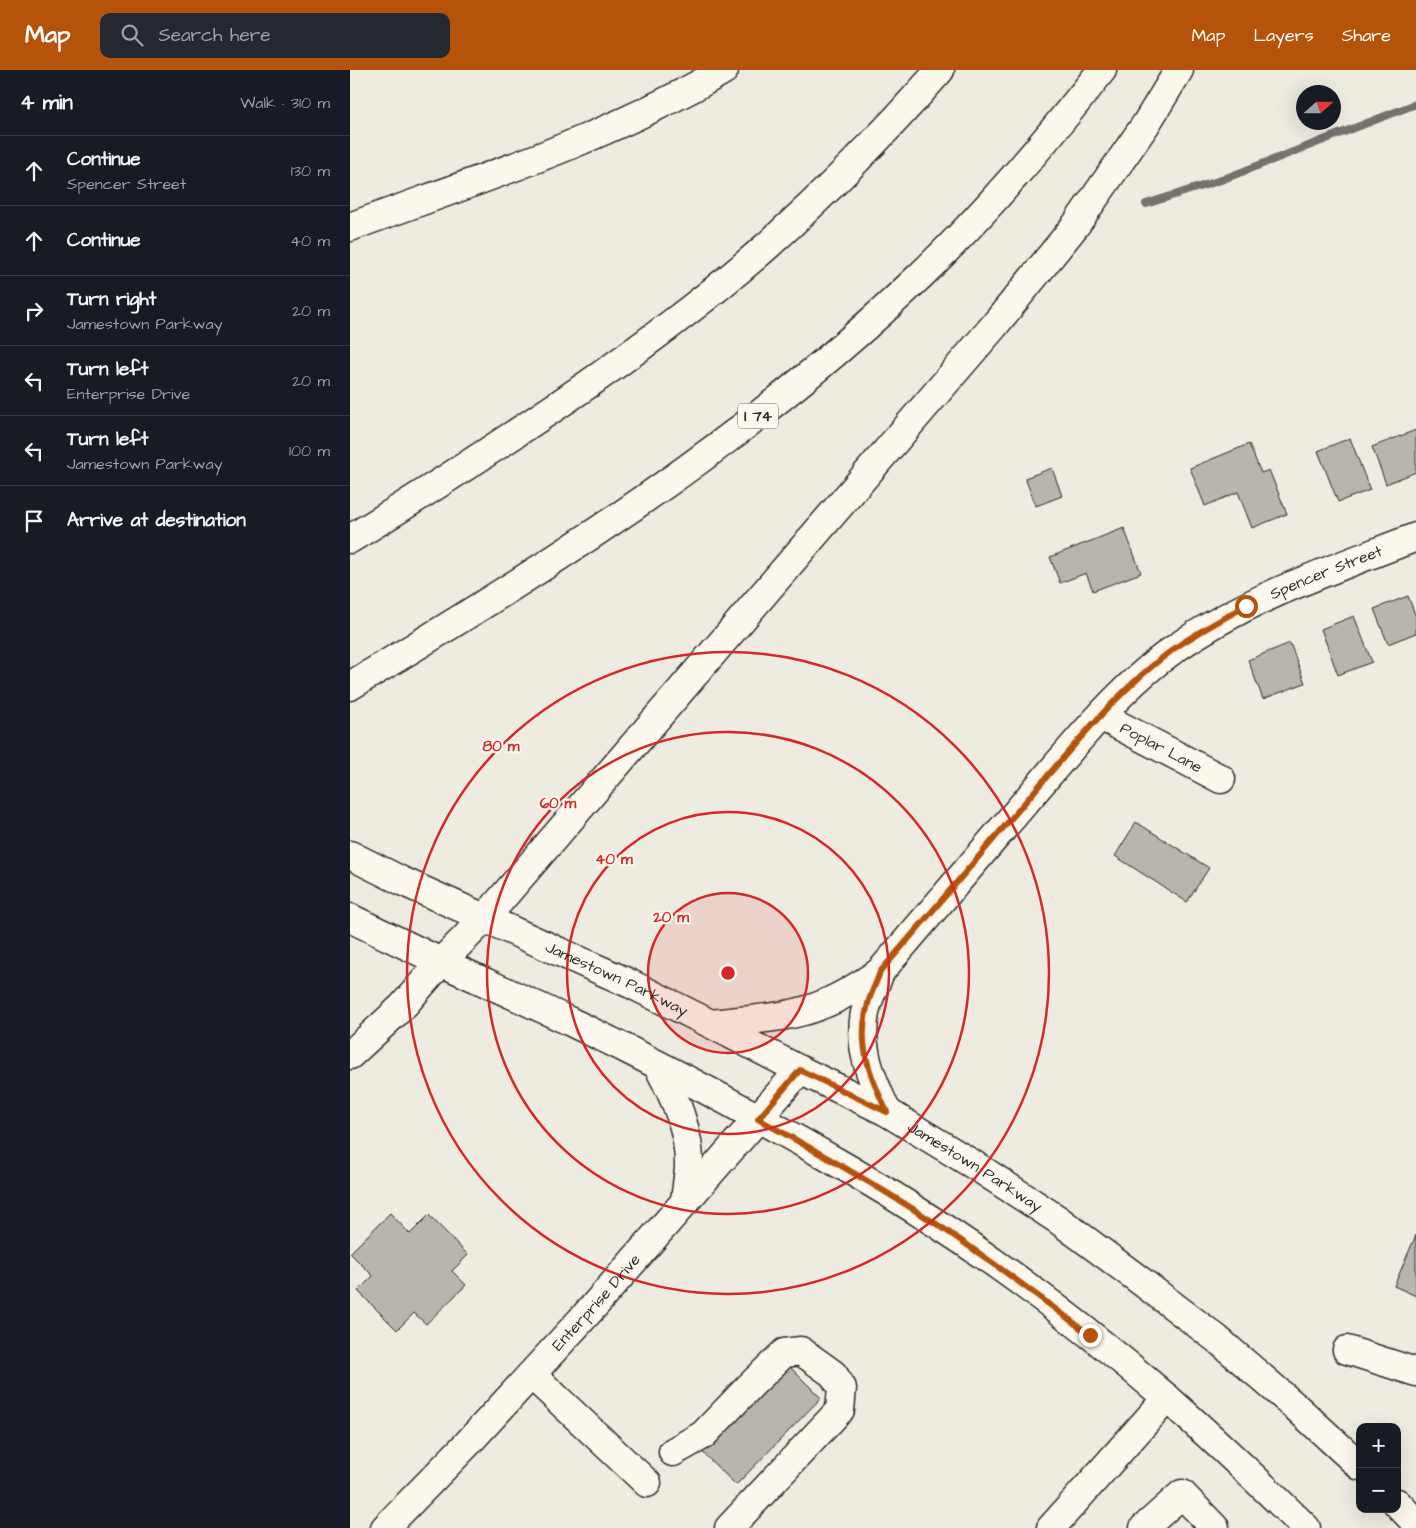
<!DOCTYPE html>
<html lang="en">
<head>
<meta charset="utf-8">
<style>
  body { margin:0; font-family:"Architects Daughter",sans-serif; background:#242831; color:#f1f3f6 }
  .controls { position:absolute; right:15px; bottom:15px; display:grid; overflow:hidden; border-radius:10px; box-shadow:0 5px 20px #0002 }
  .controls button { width:45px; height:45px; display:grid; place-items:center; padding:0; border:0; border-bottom:1px solid #363941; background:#171b24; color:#f1f3f6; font:25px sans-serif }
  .compass { position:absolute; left:946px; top:15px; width:45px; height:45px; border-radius:50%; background:#171b24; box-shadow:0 5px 20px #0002; rotate:69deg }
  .stop { position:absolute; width:15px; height:15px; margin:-11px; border:4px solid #b45309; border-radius:50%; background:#fff }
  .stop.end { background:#b45309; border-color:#fff; box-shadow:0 1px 5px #0008 }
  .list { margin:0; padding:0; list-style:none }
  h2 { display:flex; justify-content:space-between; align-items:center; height:65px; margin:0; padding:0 20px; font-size:21px }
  h2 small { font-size:16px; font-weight:400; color:#9ea1a6 }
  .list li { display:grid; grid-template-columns:32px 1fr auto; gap:15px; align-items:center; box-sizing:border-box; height:70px; padding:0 20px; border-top:1px solid #363941 }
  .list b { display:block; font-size:19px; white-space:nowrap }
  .list p { margin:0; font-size:16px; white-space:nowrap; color:#9ea1a6 }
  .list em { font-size:16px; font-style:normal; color:#9ea1a6 }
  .icon { flex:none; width:28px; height:28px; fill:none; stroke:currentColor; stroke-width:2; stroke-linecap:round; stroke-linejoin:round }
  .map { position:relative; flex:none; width:1066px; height:1458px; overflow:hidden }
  header { display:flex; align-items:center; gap:30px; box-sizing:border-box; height:70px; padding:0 25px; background:#b45309; color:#fff }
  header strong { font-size:24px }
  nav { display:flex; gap:28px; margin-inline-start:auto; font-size:18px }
  .search { width:350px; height:45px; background:#242831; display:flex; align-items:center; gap:12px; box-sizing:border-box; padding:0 18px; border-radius:10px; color:#9ea1a6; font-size:19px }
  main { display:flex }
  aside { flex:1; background:#171b24 }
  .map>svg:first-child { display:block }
</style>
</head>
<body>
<header>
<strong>Map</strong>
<div class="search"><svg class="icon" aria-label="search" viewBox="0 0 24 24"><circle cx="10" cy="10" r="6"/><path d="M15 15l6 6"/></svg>Search here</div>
<nav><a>Map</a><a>Layers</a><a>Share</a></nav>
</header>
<main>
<aside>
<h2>4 min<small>Walk · 310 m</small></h2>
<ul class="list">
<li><svg class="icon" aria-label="ahead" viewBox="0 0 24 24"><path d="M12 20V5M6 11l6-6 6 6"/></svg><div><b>Continue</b><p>Spencer Street</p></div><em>130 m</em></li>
<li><svg class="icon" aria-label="ahead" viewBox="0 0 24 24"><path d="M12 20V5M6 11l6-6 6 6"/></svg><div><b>Continue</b></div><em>40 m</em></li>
<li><svg class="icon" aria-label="right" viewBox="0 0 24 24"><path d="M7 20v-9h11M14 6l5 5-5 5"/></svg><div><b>Turn right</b><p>Jamestown Parkway</p></div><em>20 m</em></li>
<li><svg class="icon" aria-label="left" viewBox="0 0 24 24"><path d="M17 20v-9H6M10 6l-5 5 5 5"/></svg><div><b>Turn left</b><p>Enterprise Drive</p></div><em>20 m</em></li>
<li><svg class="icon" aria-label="left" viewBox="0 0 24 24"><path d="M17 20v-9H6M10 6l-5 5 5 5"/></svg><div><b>Turn left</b><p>Jamestown Parkway</p></div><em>100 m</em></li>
<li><svg class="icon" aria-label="arrive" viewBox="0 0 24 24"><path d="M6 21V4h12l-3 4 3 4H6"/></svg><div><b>Arrive at destination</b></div></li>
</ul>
</aside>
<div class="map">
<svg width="1066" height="1458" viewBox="0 0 1066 1458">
  <rect width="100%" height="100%" fill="#eeebe0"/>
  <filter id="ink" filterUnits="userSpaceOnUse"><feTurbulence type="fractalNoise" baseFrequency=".02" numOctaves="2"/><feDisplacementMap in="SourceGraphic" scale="10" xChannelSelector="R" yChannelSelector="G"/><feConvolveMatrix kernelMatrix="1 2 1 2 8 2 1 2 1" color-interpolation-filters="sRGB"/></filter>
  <g filter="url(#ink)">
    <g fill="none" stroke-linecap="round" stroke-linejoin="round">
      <path stroke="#74726e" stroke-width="8" d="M796 134 871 110 1066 34"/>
    </g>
    <path fill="#b8b5ae" stroke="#2b2b2b" d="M1066 360V402L1036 414 1022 377Z
      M1000 368 1020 420 988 432 968 381Z
      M899 374 911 403 919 400 937 444 902 458 888 422 855 436 840 398Z
      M702 398 712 426 686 436 675 408Z
      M774 458 791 503 743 521 736 503 710 513 700 487Z
      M1058 526 1066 547V563L1038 574 1024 539Z
      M1004 546 1022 592 988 605 971 559Z
      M940 573 955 613 913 629 898 590Z
      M786 752 859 798 837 832 765 786Z
      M40 1143 60 1164 79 1145 118 1185 102 1201 116 1215 76 1254 64 1243 47 1260 8 1221 23 1206 0 1183Z
      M1066 1165V1226L1044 1216Z
      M438 1295 471 1328 386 1415 347 1377Z"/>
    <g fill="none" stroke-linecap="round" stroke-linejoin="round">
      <g stroke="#2b2b2b" stroke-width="31">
        <g id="minor">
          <path id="s1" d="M751 646 871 709"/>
          <path id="s2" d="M530 902C581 843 632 783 683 723 725 674 772 615 826 578 899 527 984 499 1066 467"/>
          <path d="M997 1280 1066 1302"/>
          <path d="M182 1305 297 1413"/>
          <path d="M323 1382 353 1365 400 1316 434 1283 451 1281 483 1304 492 1318 490 1340 379 1458"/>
          <path id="s3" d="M35 1458 118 1373 244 1236 450 1000"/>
          <path d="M701 1458 817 1328"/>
          <path d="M794 1458 832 1424 865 1458"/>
        </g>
      </g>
      <g stroke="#2b2b2b" stroke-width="31">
        <g id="major">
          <path id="s4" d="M0 785 54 812 281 914 361 954 450 1000 537 1042 629 1098 707 1149 784 1206 867 1269 947 1338 1010 1396"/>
          <path d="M0 848C31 863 62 878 93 893 136 913 180 932 223 953 318 998 411 1048 502 1101 613 1166 720 1244 818 1329 865 1370 911 1414 956 1458"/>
          <path d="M530 902C526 914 519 926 516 938 507 976 521 1008 537 1042"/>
          <path d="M361 954C400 949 441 949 476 933 496 925 513 913 530 902"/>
          <path d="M308 996C325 1028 340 1060 339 1098 338 1109 336 1121 335 1132"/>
          <path d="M1047 1433 1066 1453"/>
        </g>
      </g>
      <g stroke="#2b2b2b" stroke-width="31">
        <path id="highway" d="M0 157C127 110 257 69 374 0
          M0 469C71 426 140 381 208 335 280 286 351 234 417 176 478 121 536 62 590 0
          M0 616C201 496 401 369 570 206 636 143 695 72 752 0
          M0 985 52 937 91 892 135 848 644 256 725 156 796 54 829 0"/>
      </g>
      <use href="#minor" stroke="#fbf7ec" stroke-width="28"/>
      <use href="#major" stroke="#fbf7ec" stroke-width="28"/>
      <use href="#highway" stroke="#fbf7ec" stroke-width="28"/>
    </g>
  </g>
  <g fill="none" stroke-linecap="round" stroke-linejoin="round" filter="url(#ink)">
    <path stroke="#b45309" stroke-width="6" d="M740 1265C691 1228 642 1191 591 1157 532 1118 470 1083 408 1049L450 1000 537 1042C521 1008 507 976 517 938 519 926 526 914 530 902 581 843 632 783 682 724 726 673 770 618 825 578 848 562 872 549 896 536"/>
  </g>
  <circle cx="378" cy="903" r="80" fill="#d62828" fill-opacity=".12"/>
  <g fill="none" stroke="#d62828" stroke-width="2.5">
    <circle cx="378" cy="903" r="80"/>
    <circle cx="378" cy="903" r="161"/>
    <circle cx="378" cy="903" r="241"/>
    <circle cx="378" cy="903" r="321"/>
  </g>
  <g text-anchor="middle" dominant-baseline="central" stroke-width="4.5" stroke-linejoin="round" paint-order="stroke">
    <rect fill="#fbf7ec" stroke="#696865" stroke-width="1" x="388" y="333.5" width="40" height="25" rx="4"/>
    <g font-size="15" font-weight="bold" fill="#2b2b2b">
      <text x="408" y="346">I 74</text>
    </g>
    <g font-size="16" fill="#2b2b2b" stroke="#fbf7ec">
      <text stroke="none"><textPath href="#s2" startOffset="608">Spencer Street</textPath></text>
      <text stroke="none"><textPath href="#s1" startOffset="68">Poplar Lane</textPath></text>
      <text stroke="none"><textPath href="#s4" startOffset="294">Jamestown Parkway</textPath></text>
      <text stroke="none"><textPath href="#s4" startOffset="699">Jamestown Parkway</textPath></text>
      <text stroke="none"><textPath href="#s3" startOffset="309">Enterprise Drive</textPath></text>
    </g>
  </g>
  <circle cx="378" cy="903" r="8" fill="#d62828" stroke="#fbf7ec" stroke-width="2.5"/>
  <g font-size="15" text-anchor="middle" font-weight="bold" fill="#d62828" stroke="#fbf7ec" stroke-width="4.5" stroke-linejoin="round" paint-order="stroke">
    <text x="151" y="681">80 m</text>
    <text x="208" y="738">60 m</text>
    <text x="264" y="794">40 m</text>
    <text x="321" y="852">20 m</text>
  </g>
</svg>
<div class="controls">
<button>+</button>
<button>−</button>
</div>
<svg class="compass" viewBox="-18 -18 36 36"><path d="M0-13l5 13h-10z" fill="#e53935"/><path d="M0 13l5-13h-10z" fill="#9ea1a6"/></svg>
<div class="stop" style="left:896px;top:536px"></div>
<div class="stop end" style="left:740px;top:1265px"></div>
</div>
</main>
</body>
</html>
